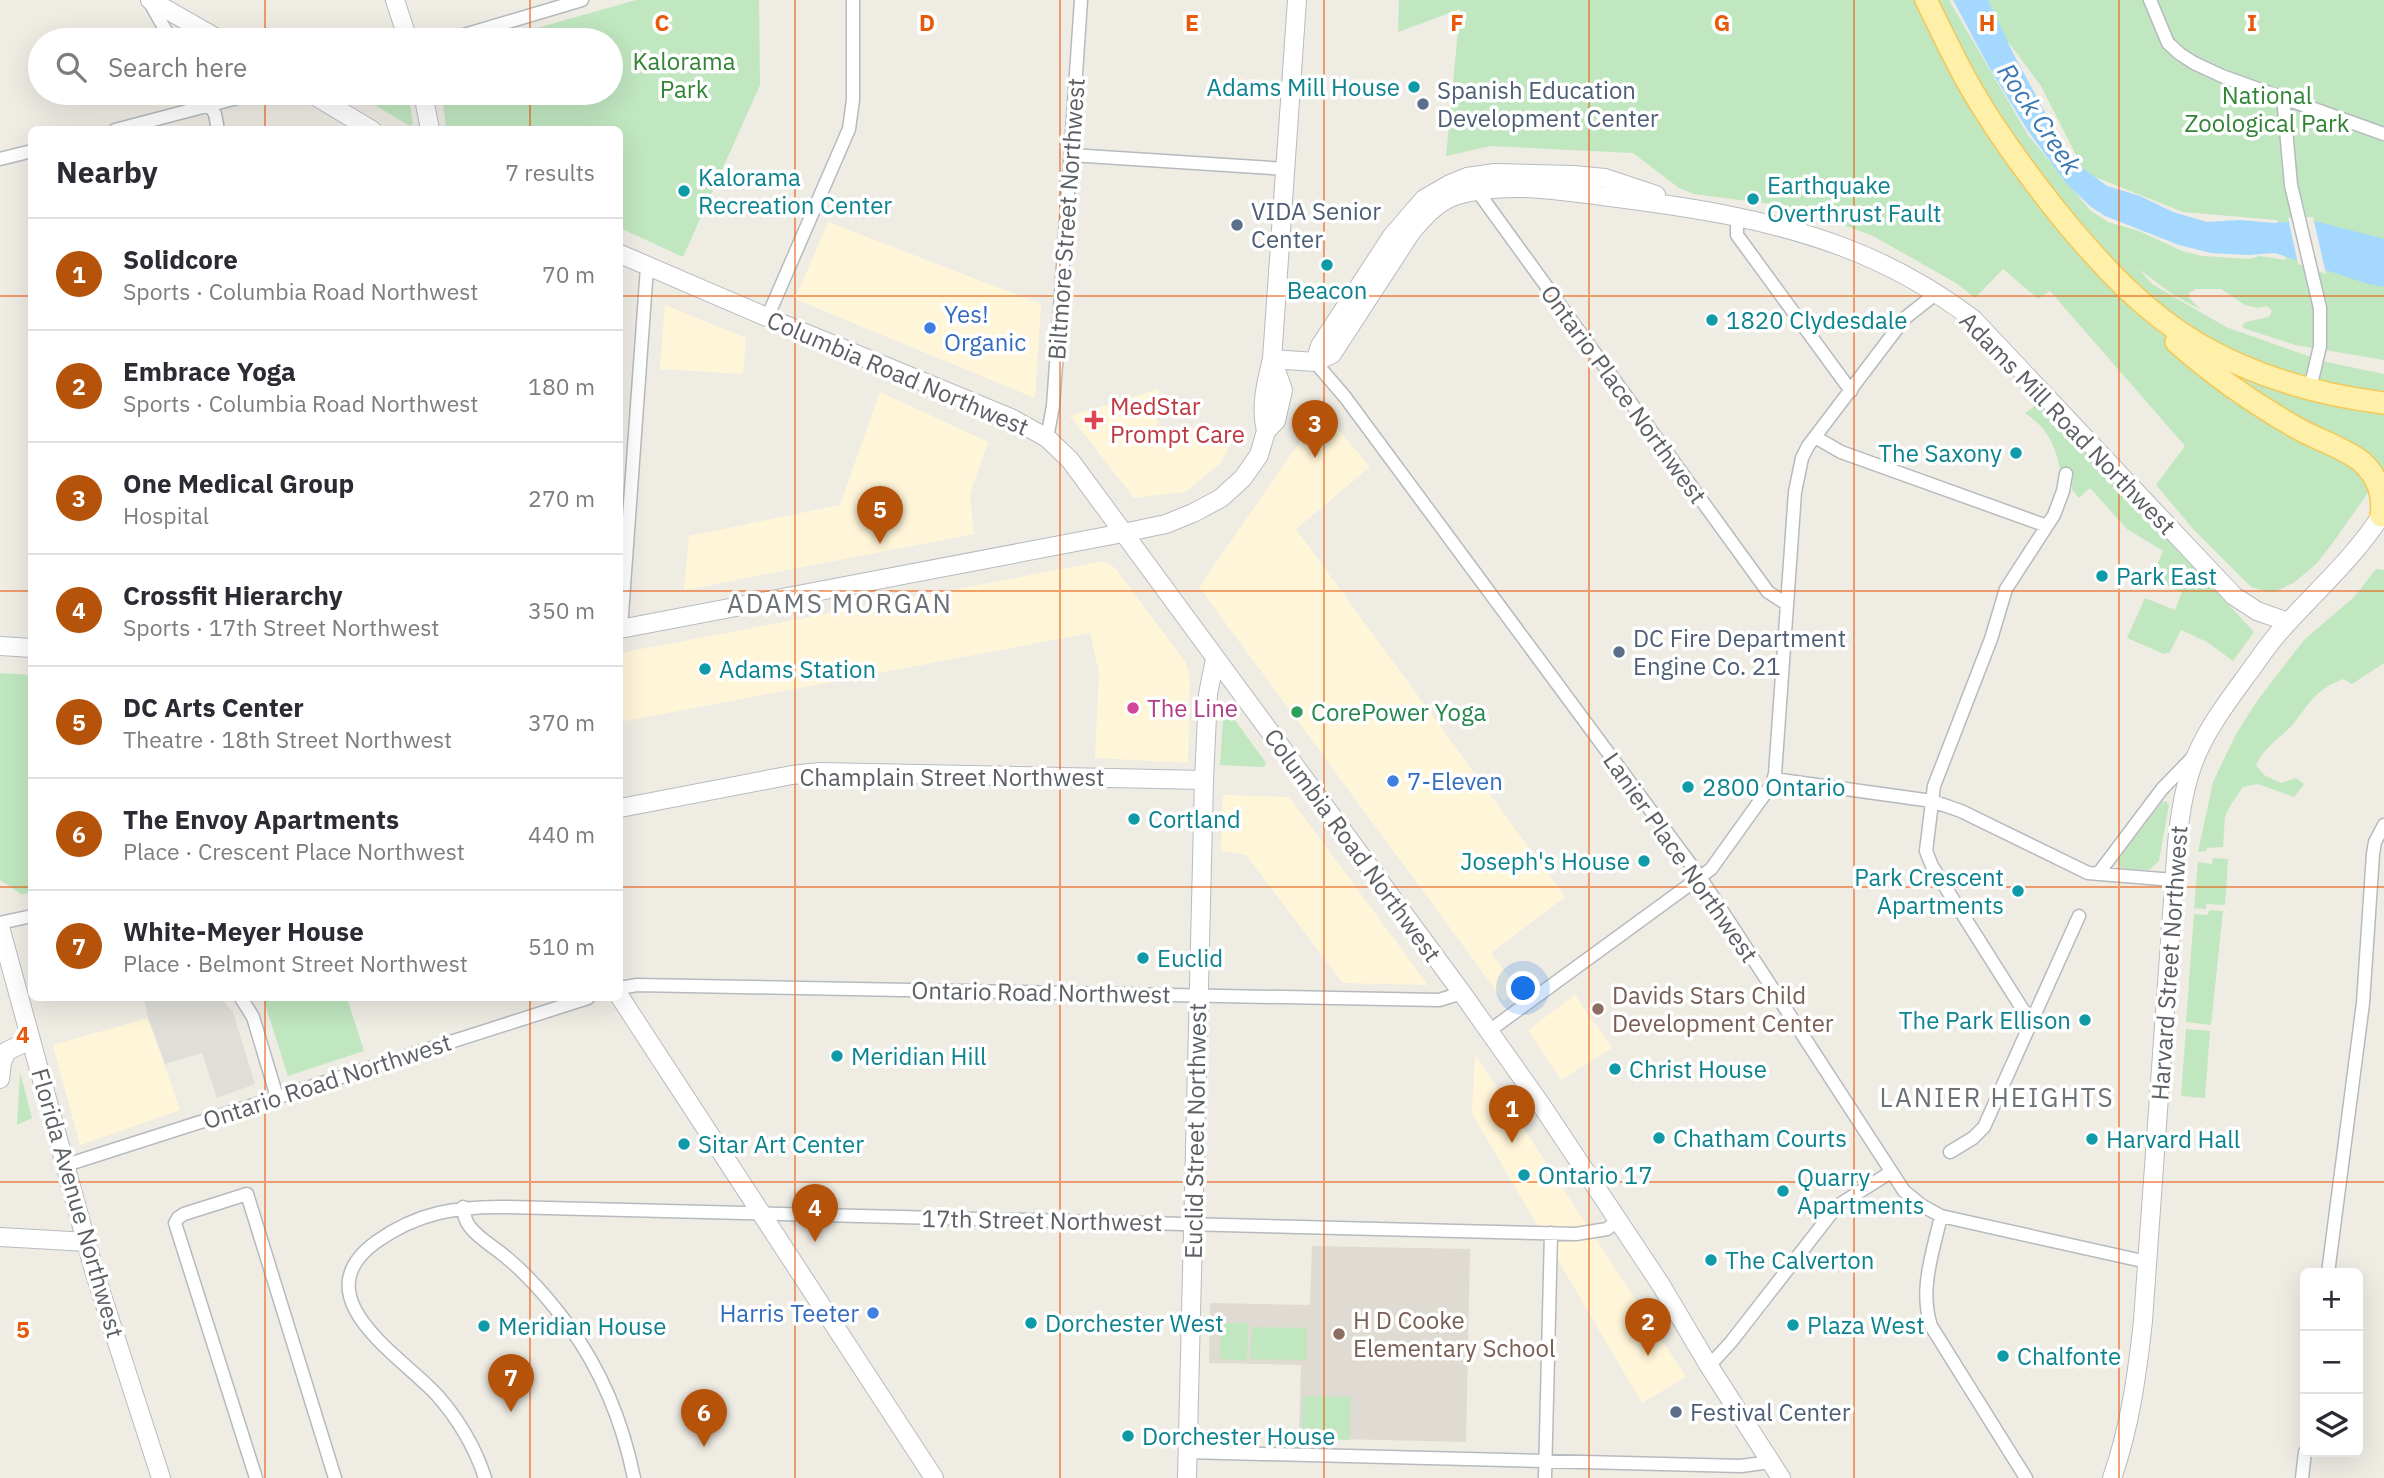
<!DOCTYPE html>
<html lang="en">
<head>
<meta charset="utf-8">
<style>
  body { margin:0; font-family:"IBM Plex Sans",sans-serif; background:#f2f2f3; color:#2b2b33 }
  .controls { position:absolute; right:21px; bottom:21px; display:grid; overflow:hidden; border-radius:10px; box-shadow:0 7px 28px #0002 }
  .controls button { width:63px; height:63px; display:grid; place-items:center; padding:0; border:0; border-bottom:2px solid #e1e1e2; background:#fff; color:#2b2b33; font:35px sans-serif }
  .you { position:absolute; left:1524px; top:989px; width:24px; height:24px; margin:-18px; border:5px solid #fff; border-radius:50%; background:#1a73e8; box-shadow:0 0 0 10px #1a73e833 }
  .badge { display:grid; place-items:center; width:46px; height:46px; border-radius:50%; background:#b45309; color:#fff; font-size:23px; font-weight:700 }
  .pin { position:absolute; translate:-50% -58px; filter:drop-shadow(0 2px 4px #0008) }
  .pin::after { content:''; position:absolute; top:37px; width:24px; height:21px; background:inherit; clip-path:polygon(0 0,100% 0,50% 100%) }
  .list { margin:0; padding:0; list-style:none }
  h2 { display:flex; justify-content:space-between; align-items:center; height:91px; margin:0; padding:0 28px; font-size:30px }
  h2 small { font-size:23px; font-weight:400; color:#7c7c81 }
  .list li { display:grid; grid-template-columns:46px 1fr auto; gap:21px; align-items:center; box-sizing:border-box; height:112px; padding:0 28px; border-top:2px solid #e1e1e2 }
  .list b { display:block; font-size:26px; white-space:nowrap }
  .list p { margin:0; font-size:23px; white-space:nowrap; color:#7c7c81 }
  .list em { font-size:23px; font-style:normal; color:#7c7c81 }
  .icon { flex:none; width:38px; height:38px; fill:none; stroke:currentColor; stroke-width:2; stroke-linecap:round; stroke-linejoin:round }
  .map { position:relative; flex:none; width:2384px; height:1478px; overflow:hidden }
  .search { position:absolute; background:#fff; box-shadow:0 7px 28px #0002; left:28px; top:28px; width:595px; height:77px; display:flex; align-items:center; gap:18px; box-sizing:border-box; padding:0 24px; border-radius:38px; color:#7c7c81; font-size:26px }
  .panel { position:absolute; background:#fff; box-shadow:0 7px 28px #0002; left:28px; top:126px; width:595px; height:875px; border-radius:10px }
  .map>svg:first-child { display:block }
</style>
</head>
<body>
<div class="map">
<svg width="2384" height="1478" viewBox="0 0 2384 1478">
  <rect width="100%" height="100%" fill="#efece4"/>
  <path fill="#fff6d9" d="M828 222 1041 304 1035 398 795 299Z
    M665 305 746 338 743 374 660 369Z
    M1159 389 1157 426 1238 431 1220 464 1185 492 1134 498 1070 416Z
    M880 392 988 442 970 494 974 534 684 590 689 536 840 505Z
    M1322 410 1370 467 1296 529 1565 897 1491 953 1518 990 1504 1001 1199 587Z
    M1099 562H1106L1115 568 1186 663 1190 678 1188 763 1095 758 1099 672 1090 633 620 722V653Z
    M1223 795 1289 797 1428 985 1343 983 1246 855 1221 851Z
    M1575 995 1612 1048 1561 1080 1528 1030Z
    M148 1018 180 1110 80 1145 53 1045Z
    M1475 1054 1686 1377 1642 1403 1472 1114Z"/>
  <path fill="#e0ded8" d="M144 998H221L233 1012 255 1084 217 1098 202 1053 165 1064 148 1018Z"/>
  <path fill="#dfdbd2" d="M1312 1246 1470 1249 1466 1442 1299 1438 1301 1365 1209 1363 1210 1303 1310 1305Z"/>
  <path fill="#c0e7c0" d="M636 0H759L760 85 683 257 620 228V130L446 129 442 93H611V40H495Z
    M1399 0H1949L2028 135 2090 210 2108 222 2139 231 2182 251 2202 256 2249 259 2260 256 2286 260 2277 220 2183 212 2085 173 2041 86 1977 0H2384V360L2295 345 2243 328V324L2246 322 2269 317 2272 311 2267 306 2258 308 2245 305 2221 289H2196L2189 293V298L2201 310 2172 294 2139 269 2152 284 2226 327 2322 361 2384 374V470L2332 544 2316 564 2295 582 2277 591 2268 592 2251 587 2194 530 2156 485 2185 446 2050 291 2038 299 2003 269 1975 298 1956 283 1873 236 1817 215 1771 204 1694 194 1679 188 1633 153 1491 146 1446 156 1460 9 1398 32Z
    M354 93H408L413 124 410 126Z
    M2040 402 2254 632 2233 661 2207 642 2181 630 2170 652 2164 654 2127 638 2145 598 2175 610 2182 592 2151 579 2163 551 2127 529 2090 488 2079 498 2072 490 2073 473 2060 469C2055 444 2047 428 2025 413Z
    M2376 569 2384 570V663L2352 684 2343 679C2314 691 2312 700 2294 723 2282 737 2264 747 2256 765L2264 775 2281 783 2296 778 2304 784 2294 797 2258 784 2243 787 2230 806 2225 817 2223 847 2207 848 2206 851 2198 852 2213 782 2236 734 2257 701 2304 640 2354 597Z
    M0 673 31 675 32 893 21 894 0 880Z
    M1224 705 1266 763 1264 767 1220 765Z
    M2162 802 2166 801 2169 805 2159 861 2149 870 2121 868 2118 863 2119 858Z
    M2213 858 2228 859 2225 905 2206 904V909L2194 908 2198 862 2212 864Z
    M2209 910 2223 911 2211 1025 2186 1022 2194 914 2208 915Z
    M263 998H347L364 1051 288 1076Z
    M2186 1029 2210 1031 2205 1098 2181 1096Z
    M20 1072 32 1118 17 1125Z
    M1224 1323H1248L1247 1360 1220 1359 1221 1329H1224Z
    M1252 1327 1307 1328V1360L1250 1359Z
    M1303 1396 1351 1397 1350 1440 1302 1439Z"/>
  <path fill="#a4d8ff" d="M1953 0H1988L2014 55 2060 140 2080 166 2107 186 2140 196 2173 212 2207 222 2240 220 2275 223 2311 220 2384 239V287L2368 284 2275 253 2248 255 2211 253 2179 245 2105 216 2091 207 2067 184 2028 131 1990 69Z"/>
  <path fill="#efece4" d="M2313 217 2326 274 2298 264 2288 218Z"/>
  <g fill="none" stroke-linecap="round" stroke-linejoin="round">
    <g stroke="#b6babe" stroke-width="15">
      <path id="street" d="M2150 0 2168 43 2180 54 2194 63 2222 76 2384 134
        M149 1 171 40
        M447 40 582 0
        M202 93 215 114 218 130
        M2283 96 2291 185 2320 308V346L2310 389
        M115 130 256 93
        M1071 155 1286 169
        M0 159 32 151
        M1473 185 1768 592 1787 604
        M1737 218V235L1851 391
        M767 318 849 129 853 100V0
        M1315 362 1345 397 1700 877 1904 1191 1921 1205 1941 1216 2147 1262
        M1815 437 1841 452 2047 526
        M1047 438 1053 406 1060 309 1081 0
        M621 628 647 267
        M1774 779 1932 801 1961 811 2088 873 2174 880
        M2098 874 2162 789 2194 756
        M0 923 32 916
        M620 988 637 985 1439 1000 1462 993
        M241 998 253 1017 277 1097
        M2030 1021 1932 866 1926 851 1934 786 1991 639 2006 589 2054 515 2063 491 2066 474
        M1489 1031 1711 869 1772 784 1775 774 1795 492 1802 458 1808 446 1905 318 1938 292
        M1950 1152 1973 1138 1984 1127 2079 916
        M66 1165 588 998
        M463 1207C464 1215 465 1221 470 1227 479 1239 496 1248 507 1258 530 1277 551 1302 569 1326 601 1370 623 1424 634 1478
        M1941 1216C1933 1252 1919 1289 1931 1326L2026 1478
        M2328 1273 2363 1003 2373 854 2375 842 2384 825
        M1709 1366 1731 1342 1837 1206 1891 1172
        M1187 1452 1741 1466 1770 1462
        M256 1478 175 1223 178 1218 184 1214 247 1194 335 1478
        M485 1478C475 1447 458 1419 437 1395 400 1355 301 1297 376 1242 418 1212 458 1206 508 1207L1576 1234 1607 1229 1618 1220
        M1545 1478 1551 1233
        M2302 1478 2305 1452"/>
    </g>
    <g stroke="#b7bbc0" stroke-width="20">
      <path id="secondary" d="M150 0 220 40
        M395 0 408 40
        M310 93 372 130
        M423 93 430 130
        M620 254 783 324 1011 418 1047 438 1070 460 1462 993 1542 1106 1661 1285 1709 1366 1781 1478
        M1272 359 1315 362 1332 354 1412 231C1425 216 1438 201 1458 195 1506 181 1561 191 1610 197 1689 207 1769 219 1843 247 1891 265 1932 288 1973 319L2234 596 2257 611 2288 622
        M1315 362 1320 346 1392 236 1424 199 1450 184 1467 177 1495 173 1573 175 1605 178 1656 195
        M1266 431C1260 407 1266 383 1272 359L1297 0
        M620 629 1123 533 1166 524 1193 513 1221 498 1243 478 1259 455 1266 431 1276 421 1283 390 1272 359
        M0 646 32 648
        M620 808 792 775 820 772 1204 780
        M0 927 95 1274 161 1478
        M620 997 934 1478
        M0 1079 2 1062 7 1051 31 1040
        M0 1237 87 1242
        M1187 1478 1204 780 1208 694 1215 659
        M2112 1478C2130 1427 2137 1375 2143 1321L2177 844C2184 767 2199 740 2244 679 2257 662 2268 644 2283 628 2317 590 2357 555 2384 511"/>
    </g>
    <g stroke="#f5c757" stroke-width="24">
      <path id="primary" d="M1926 0C1941 30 1955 61 1972 90 2000 138 2033 182 2068 225 2106 270 2146 313 2197 343 2253 376 2320 395 2384 403
        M2176 342C2212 374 2253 403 2295 427 2315 439 2343 447 2362 462 2378 477 2384 495 2381 516"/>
    </g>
    <use href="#street" stroke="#fff" stroke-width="12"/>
    <use href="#secondary" stroke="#fff" stroke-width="18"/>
    <use href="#primary" stroke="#fff0a9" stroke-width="21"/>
  </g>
  <path fill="none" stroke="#e8590c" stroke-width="2" stroke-opacity="0.55" d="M265 0V40M530 0V40M795 0V1478M1060 0V1478M1324 0V1478M1589 0V1478M1854 0V1478M2119 0V1478M265 93V130M530 93V130M0 296H32M620 296H2384M0 591H32M620 591H2384M0 887H32M620 887H2384M265 998V1478M530 998V1478M0 1182H2384"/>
  <g fill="#0f9aa8" stroke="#fff" stroke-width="2.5">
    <circle cx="1414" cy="87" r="7"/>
    <circle cx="684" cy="191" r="7"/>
    <circle cx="1753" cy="199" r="7"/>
    <circle cx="1327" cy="265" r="7"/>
    <circle cx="1712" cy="320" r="7"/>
    <circle cx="2016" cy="453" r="7"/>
    <circle cx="2102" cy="576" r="7"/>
    <circle cx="705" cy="669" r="7"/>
    <circle cx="1688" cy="787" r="7"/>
    <circle cx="1134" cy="819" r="7"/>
    <circle cx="1644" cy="861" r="7"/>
    <circle cx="2018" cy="891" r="7"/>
    <circle cx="1143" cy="958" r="7"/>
    <circle cx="2085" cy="1020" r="7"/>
    <circle cx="837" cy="1056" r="7"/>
    <circle cx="1615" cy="1069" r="7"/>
    <circle cx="1659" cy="1138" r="7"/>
    <circle cx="2092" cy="1139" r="7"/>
    <circle cx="684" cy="1144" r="7"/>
    <circle cx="1524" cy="1175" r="7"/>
    <circle cx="1783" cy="1191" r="7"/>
    <circle cx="1711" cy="1260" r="7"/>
    <circle cx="1031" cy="1323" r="7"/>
    <circle cx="1793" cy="1325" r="7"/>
    <circle cx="484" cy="1326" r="7"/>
    <circle cx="2003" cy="1356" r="7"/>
    <circle cx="1128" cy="1436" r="7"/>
  </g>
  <g fill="#5c6f8a" stroke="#fff" stroke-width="2.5">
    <circle cx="1423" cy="104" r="7"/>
    <circle cx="1237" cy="225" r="7"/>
    <circle cx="1619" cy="652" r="7"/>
    <circle cx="1676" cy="1412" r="7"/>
  </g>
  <g fill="#3f7fe0" stroke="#fff" stroke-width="2.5">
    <circle cx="930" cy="328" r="7"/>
    <circle cx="1393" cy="781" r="7"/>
    <circle cx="873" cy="1313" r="7"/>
  </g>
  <path fill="#e0444e" stroke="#fff" stroke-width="2.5" d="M1090.5 409.5h7v7h7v7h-7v7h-7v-7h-7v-7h7z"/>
  <circle fill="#d1479c" stroke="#fff" stroke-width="2.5" cx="1133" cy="708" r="7"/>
  <circle fill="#2e9e5b" stroke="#fff" stroke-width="2.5" cx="1297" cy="712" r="7"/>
  <g fill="#8d6e63" stroke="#fff" stroke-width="2.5">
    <circle cx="1598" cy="1009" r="7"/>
    <circle cx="1339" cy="1334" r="7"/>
  </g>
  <g text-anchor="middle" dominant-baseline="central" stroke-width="7" stroke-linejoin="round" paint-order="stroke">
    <g font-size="24" fill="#328536" stroke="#fff">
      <text x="684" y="61">Kalorama<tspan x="684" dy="28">Park</tspan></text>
      <text x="2267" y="95">National<tspan x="2267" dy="28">Zoological Park</tspan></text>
    </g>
    <g font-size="24" fill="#0d838f" stroke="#fff" text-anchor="start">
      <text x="1400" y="87" text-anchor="end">Adams Mill House</text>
      <text x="698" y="177">Kalorama<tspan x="698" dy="28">Recreation Center</tspan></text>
      <text x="1767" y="185">Earthquake<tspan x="1767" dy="28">Overthrust Fault</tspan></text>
      <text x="1327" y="290" text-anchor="middle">Beacon</text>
      <text x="1726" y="320">1820 Clydesdale</text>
      <text x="2002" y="453" text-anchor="end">The Saxony</text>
      <text x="2116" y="576">Park East</text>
      <text x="719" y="669">Adams Station</text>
      <text x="1702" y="787">2800 Ontario</text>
      <text x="1148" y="819">Cortland</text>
      <text x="1630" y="861" text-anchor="end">Joseph's House</text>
      <text x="2004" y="877" text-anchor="end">Park Crescent<tspan x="2004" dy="28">Apartments</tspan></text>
      <text x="1157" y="958">Euclid</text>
      <text x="2071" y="1020" text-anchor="end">The Park Ellison</text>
      <text x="851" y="1056">Meridian Hill</text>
      <text x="1629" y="1069">Christ House</text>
      <text x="1673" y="1138">Chatham Courts</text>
      <text x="2106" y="1139">Harvard Hall</text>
      <text x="698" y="1144">Sitar Art Center</text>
      <text x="1538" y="1175">Ontario 17</text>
      <text x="1797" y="1177">Quarry<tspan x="1797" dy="28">Apartments</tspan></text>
      <text x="1725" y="1260">The Calverton</text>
      <text x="1045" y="1323">Dorchester West</text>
      <text x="1807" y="1325">Plaza West</text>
      <text x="498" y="1326">Meridian House</text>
      <text x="2017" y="1356">Chalfonte</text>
      <text x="1142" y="1436">Dorchester House</text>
    </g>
    <g font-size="24" fill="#4e5e75" stroke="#fff" text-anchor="start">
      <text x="1437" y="90">Spanish Education<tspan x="1437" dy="28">Development Center</tspan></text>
      <text x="1251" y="211">VIDA Senior<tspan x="1251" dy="28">Center</tspan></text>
      <text x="1633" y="638">DC Fire Department<tspan x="1633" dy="28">Engine Co. 21</tspan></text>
      <text x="1690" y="1412">Festival Center</text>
    </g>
    <g font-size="24" fill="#5c6065" stroke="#fff">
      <text transform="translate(1066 219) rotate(-86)">Biltmore Street Northwest</text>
      <text transform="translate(898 373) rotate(23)">Columbia Road Northwest</text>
      <text transform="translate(1624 394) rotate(54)">Ontario Place Northwest</text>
      <text transform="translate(2068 423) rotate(46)">Adams Mill Road Northwest</text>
      <text x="952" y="777">Champlain Street Northwest</text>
      <text transform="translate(1353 845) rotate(54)">Columbia Road Northwest</text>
      <text transform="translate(1681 857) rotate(55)">Lanier Place Northwest</text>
      <text transform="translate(2169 963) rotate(-86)">Harvard Street Northwest</text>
      <text transform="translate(1041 992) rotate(1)">Ontario Road Northwest</text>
      <text transform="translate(327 1081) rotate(-18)">Ontario Road Northwest</text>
      <text transform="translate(1195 1131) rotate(-89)">Euclid Street Northwest</text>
      <text transform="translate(78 1203) rotate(74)">Florida Avenue Northwest</text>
      <text transform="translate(1042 1220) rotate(1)">17th Street Northwest</text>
    </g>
    <g font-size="24" fill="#366cbe" stroke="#fff" text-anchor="start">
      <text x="944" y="314">Yes!<tspan x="944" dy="28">Organic</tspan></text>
      <text x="1407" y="781">7-Eleven</text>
      <text x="859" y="1313" text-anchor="end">Harris Teeter</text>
    </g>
    <g font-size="24" fill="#be3a42" stroke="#fff" text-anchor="start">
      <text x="1110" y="406">MedStar<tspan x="1110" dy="28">Prompt Care</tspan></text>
    </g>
    <g font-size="24" fill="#b23c85" stroke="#fff" text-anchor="start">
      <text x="1147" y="708">The Line</text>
    </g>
    <g font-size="24" fill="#27864d" stroke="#fff" text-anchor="start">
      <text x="1311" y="712">CorePower Yoga</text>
    </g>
    <g font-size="24" fill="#785e54" stroke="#fff" text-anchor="start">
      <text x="1612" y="995">Davids Stars Child<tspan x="1612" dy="28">Development Center</tspan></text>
      <text x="1353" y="1320">H D Cooke<tspan x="1353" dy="28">Elementary School</tspan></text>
    </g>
    <g font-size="26" font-style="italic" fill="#3d78b4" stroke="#fff">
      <text transform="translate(2040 118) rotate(56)">Rock Creek</text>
    </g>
    <g font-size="26" letter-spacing="2" fill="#6d7277" stroke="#fff">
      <text x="840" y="603">ADAMS MORGAN</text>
      <text x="1997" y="1097">LANIER HEIGHTS</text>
    </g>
  </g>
  <g font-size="23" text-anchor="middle" font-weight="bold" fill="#e8590c" stroke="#fff" stroke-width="7" stroke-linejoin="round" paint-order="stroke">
    <text x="662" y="31">C</text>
    <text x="927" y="31">D</text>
    <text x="1192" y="31">E</text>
    <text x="1457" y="31">F</text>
    <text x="1722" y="31">G</text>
    <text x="1987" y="31">H</text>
    <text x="2252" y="31">I</text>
    <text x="23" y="1043">4</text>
    <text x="23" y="1338">5</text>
  </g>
</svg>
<div class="controls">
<button>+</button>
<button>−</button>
<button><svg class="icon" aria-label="layers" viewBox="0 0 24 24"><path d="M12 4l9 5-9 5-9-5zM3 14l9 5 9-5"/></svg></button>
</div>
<div class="you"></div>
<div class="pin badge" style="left:1512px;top:1143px">1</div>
<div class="pin badge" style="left:1648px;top:1356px">2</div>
<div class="pin badge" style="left:1315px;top:458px">3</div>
<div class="pin badge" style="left:815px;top:1242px">4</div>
<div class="pin badge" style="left:880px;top:544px">5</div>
<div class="pin badge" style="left:704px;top:1447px">6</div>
<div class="pin badge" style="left:511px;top:1412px">7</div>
<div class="search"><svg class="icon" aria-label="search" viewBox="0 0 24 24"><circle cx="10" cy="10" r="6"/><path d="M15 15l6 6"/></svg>Search here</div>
<section class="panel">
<h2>Nearby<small>7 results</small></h2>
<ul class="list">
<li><span class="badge">1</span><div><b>Solidcore</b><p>Sports · Columbia Road Northwest</p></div><em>70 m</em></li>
<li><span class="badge">2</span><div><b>Embrace Yoga</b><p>Sports · Columbia Road Northwest</p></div><em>180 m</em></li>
<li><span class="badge">3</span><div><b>One Medical Group</b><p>Hospital</p></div><em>270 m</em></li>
<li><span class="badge">4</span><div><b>Crossfit Hierarchy</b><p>Sports · 17th Street Northwest</p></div><em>350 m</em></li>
<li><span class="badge">5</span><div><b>DC Arts Center</b><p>Theatre · 18th Street Northwest</p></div><em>370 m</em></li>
<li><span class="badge">6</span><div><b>The Envoy Apartments</b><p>Place · Crescent Place Northwest</p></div><em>440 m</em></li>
<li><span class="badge">7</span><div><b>White-Meyer House</b><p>Place · Belmont Street Northwest</p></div><em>510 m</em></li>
</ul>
</section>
</div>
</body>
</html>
